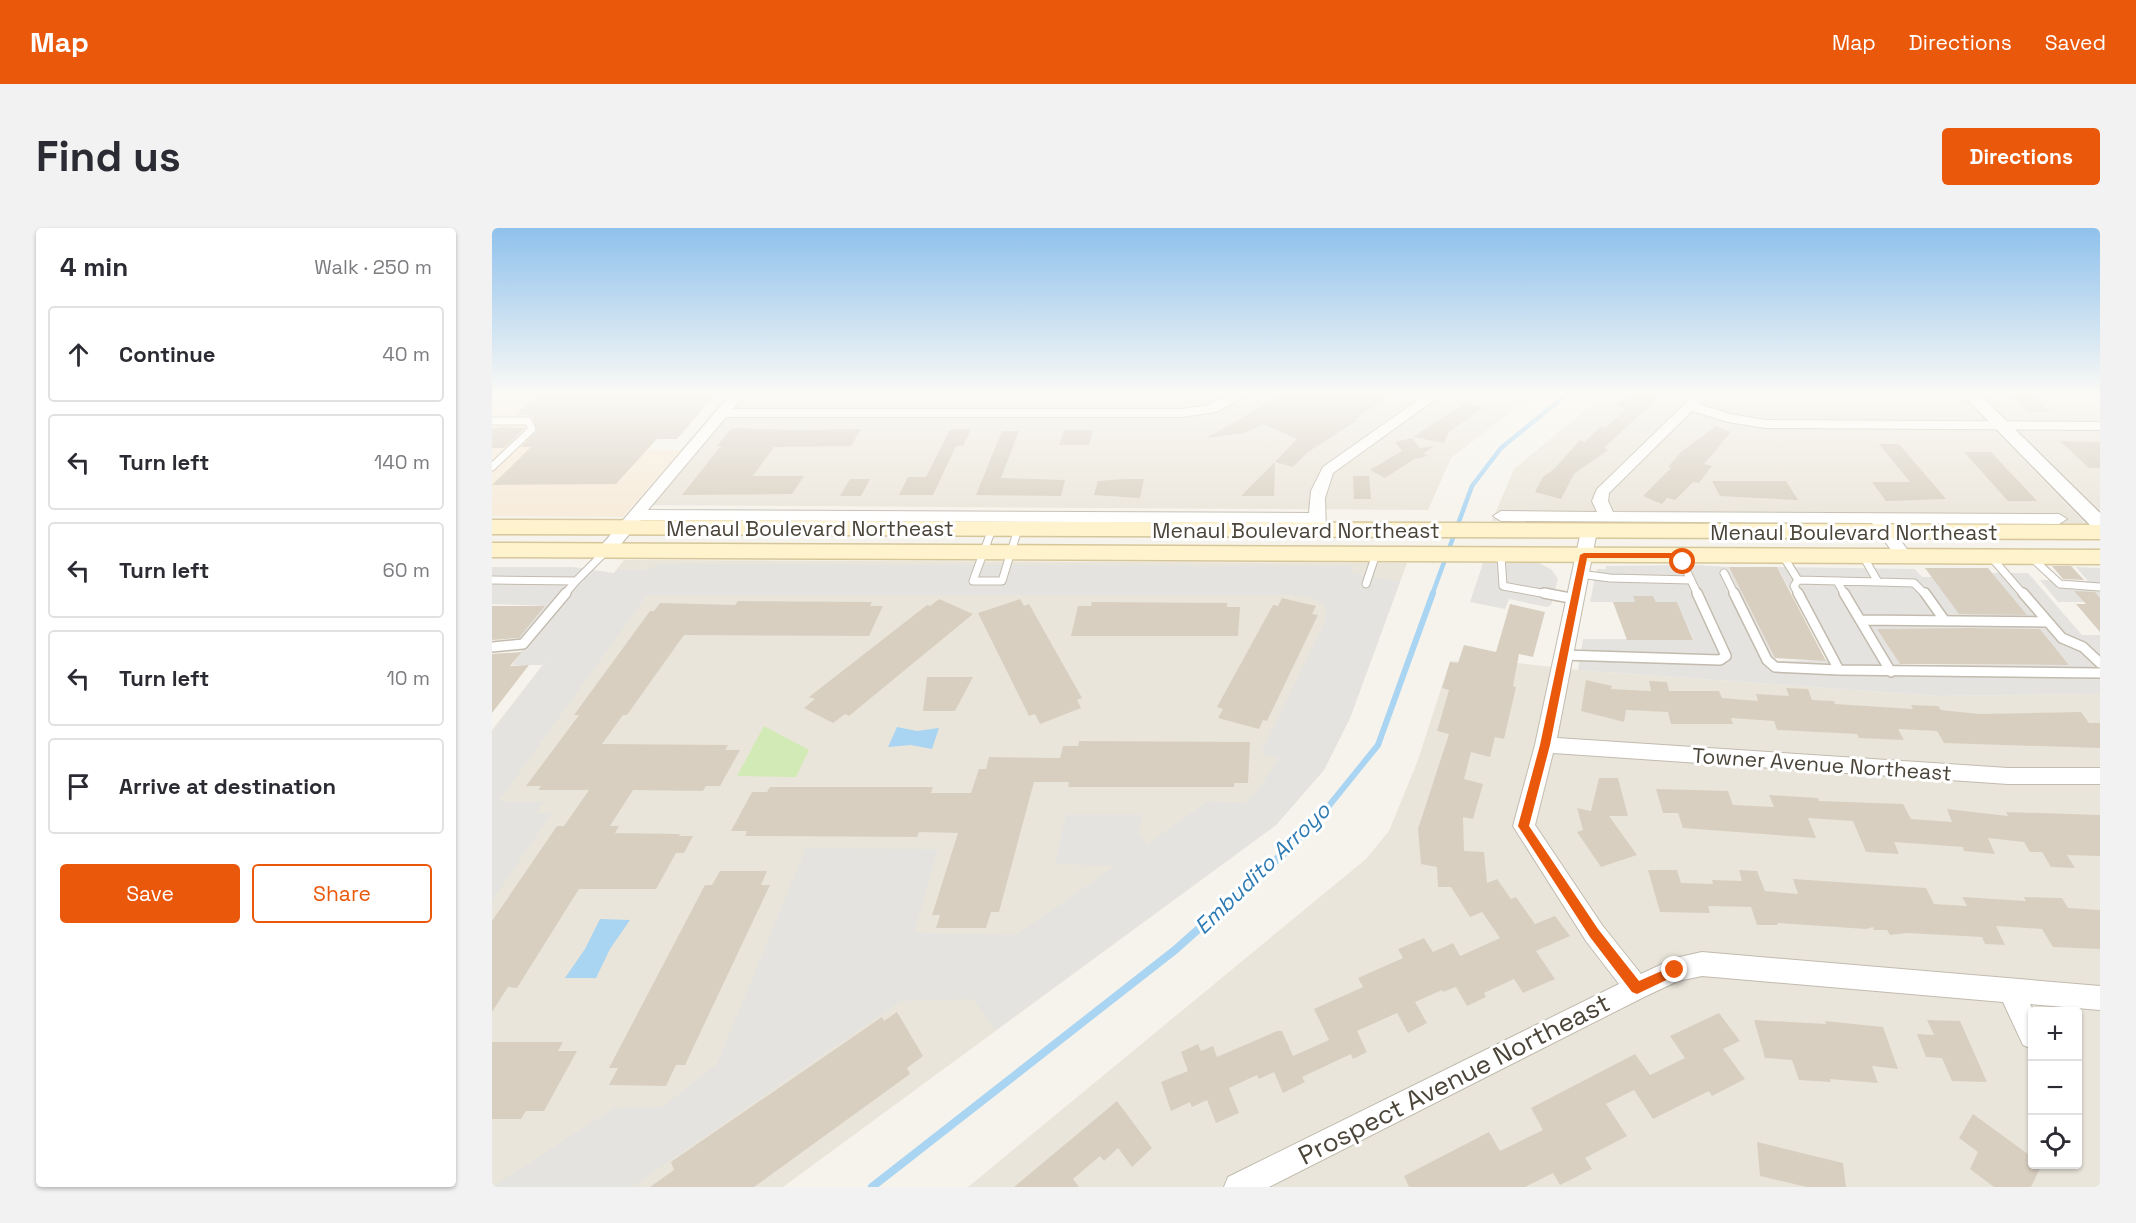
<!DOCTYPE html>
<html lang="en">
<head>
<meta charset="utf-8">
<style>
  body { margin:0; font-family:"Space Grotesk",sans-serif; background:#f2f2f3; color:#2b2b33 }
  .controls { position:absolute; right:18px; bottom:18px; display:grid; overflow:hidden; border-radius:6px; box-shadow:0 2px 4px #0004 }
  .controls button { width:54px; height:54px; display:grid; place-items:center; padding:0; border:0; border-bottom:2px solid #e1e1e2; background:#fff; color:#2b2b33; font:30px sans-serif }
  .stop { position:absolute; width:18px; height:18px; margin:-14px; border:4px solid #ea580c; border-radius:50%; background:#fff }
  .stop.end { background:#ea580c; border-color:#fff; box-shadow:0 2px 6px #0008 }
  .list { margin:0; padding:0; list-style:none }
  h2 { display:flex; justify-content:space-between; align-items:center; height:78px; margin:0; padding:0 24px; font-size:26px }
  h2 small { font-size:20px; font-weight:400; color:#7c7c81 }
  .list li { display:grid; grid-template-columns:39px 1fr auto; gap:18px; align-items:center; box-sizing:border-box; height:96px; margin:0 12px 12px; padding:0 12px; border:2px solid #e1e1e2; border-radius:6px }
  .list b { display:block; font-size:22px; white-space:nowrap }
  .list em { font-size:20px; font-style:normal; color:#7c7c81 }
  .actions { display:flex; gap:12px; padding:18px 24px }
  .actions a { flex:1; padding:14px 0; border:2px solid #ea580c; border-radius:6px; text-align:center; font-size:21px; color:#ea580c }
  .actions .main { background:#ea580c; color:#fff }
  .icon { flex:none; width:33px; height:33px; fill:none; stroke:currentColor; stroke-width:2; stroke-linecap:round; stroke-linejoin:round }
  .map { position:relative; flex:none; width:1608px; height:959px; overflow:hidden; border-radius:6px }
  header { display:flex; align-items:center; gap:36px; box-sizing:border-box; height:84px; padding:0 30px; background:#ea580c; color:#fff }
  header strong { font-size:28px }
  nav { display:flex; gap:33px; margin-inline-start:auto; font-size:21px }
  .intro { display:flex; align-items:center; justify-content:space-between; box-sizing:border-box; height:144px; padding:0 36px }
  h1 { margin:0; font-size:42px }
  .button { padding:15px 27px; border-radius:6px; background:#ea580c; color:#fff; font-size:21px; font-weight:700 }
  main { display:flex; gap:36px; padding:0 36px }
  aside { flex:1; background:#fff; border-radius:6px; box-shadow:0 2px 4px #0004 }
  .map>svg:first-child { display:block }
</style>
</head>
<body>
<header>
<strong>Map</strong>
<nav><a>Map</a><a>Directions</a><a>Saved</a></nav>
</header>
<div class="intro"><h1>Find us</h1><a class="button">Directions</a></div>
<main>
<aside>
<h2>4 min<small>Walk · 250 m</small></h2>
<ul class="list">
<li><svg class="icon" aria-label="ahead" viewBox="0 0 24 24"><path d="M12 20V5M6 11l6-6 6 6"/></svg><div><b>Continue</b></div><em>40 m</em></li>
<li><svg class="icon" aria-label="left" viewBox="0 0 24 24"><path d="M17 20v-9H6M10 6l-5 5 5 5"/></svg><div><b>Turn left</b></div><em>140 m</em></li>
<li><svg class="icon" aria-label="left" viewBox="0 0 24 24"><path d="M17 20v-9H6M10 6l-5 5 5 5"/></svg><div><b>Turn left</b></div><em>60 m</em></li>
<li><svg class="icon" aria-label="left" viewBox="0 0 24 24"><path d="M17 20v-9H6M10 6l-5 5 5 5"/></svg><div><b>Turn left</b></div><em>10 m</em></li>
<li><svg class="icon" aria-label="arrive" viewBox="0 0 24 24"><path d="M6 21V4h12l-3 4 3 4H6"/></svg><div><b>Arrive at destination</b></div></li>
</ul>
<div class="actions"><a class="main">Save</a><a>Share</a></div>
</aside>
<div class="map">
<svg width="1608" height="959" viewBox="0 0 1608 959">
  <rect width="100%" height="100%" fill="#f6f3ec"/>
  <path fill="#eae5da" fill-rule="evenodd" d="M235 167H1041L959 230 936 282 142 277Z
    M1112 167H1468L1593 295 1000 293 1022 241Z
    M1491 167H1608V282Z
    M132 332 915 335 858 490 832 542 784 597 291 959H0V502Z
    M958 433 1007 436V433L1086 442 1446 468 1608 466V959H476L874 631 897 603 926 532ZM1540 784H1586V936H1540Z"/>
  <path fill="#f7ead8" d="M0 167H92L38 220 189 222 131 289 0 288Z"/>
  <path fill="#d2eab5" d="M272 498 317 522 304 549 245 548Z"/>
  <path fill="#e5e3e0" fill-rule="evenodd" d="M991 335H1047L1060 342 1066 351 1059 377 1055 379 1017 371 1013 381 978 374Z
    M165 336 859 338 861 345 908 354 858 490 832 542 784 597 504 802 481 771 409 773 140 959H0L122 880 170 879 225 836 314 620 446 621 422 705 524 707 623 638 563 636 574 587H651L646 605 655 616 716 573 752 575 764 565 786 531 769 525 834 391V381L830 375 818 369 800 367H155L7 573 51 574 44 585H60L0 673V504L59 426 50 437H20L30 424 25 412 53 378 0 376V339H81L122 345 125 342 160 341Z
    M1202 337 1237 339 1285 433 1337 432 1285 339 1423 341 1430 349H1440L1528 379 1500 345H1536L1590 407H1608V466L1446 468 1086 442 1091 411H1201L1185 374H1164L1161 368H1141L1143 374H1098L1105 341H1114V338ZM1386 401H1548L1577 437H1409Z
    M1584 339 1608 340V374H1566L1548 352 1596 353Z"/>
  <path fill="#a9d4f2" d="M405 499 425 503 447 500 440 521 419 517 396 519Z
    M108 691 138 692 118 721 104 750H73L93 721Z"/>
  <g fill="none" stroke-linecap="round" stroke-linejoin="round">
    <path stroke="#a9d4f2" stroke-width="4.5" d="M940 367 980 258 1009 220 1074 167"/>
    <path stroke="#a9d4f2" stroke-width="6" d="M791 625 819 600 886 517 941 365"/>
    <path stroke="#a9d4f2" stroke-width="8" d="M380 959 683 722 793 624"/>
  </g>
  <path fill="#d8cfc1" d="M46 167H223L185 211H165L124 256 0 257 39 219H29L45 203 41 190 37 187H23Z
    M790 167H898L863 191 866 192 816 224 801 239 783 234 805 211 771 196 754 205 714 210Z
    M1143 167H1169L1112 220 1116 222 1082 246 1069 271 1043 264 1051 249 1061 242 1088 212 1093 214 1108 199 1113 200 1134 182 1122 175Z
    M1518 167H1540L1559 184H1536Z
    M973 175 991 180 957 204 952 215 921 209Z
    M1224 198 1239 204 1212 236 1220 238 1207 255 1201 254 1183 272 1175 270 1170 276 1151 268 1179 240 1176 239 1189 224Z
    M10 199 33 200 12 220H0V201Z
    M239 200 305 202 369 201 359 218 282 219 261 248H312L300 266 190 267 229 218H225Z
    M461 201H479L471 218H464L441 267H407L416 249H434L457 203Z
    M572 202H601L597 217H567Z
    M510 203H527L509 250 573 252 569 268 484 267Z
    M920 210 928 220 942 218 932 225 935 228 922 231 893 250 878 242 910 223 903 214Z
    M1568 213 1608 214V240H1597Z
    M1387 216H1407L1454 271 1394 273 1380 254H1418Z
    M1472 224H1499L1545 273H1516Z
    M783 234 782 268H749Z
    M861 248H877L879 271H862Z
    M358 251H378L369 268H348Z
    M634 251H652L648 270 602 267 606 253Z
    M1220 253H1294L1306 272 1228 268Z
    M1560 338H1579L1592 352 1571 351Z
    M1237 339H1285L1334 433 1283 430Z
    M1433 340H1496L1535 387 1467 386Z
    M1582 363 1603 364 1608 370V404L1584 376H1594Z
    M1141 368H1161L1164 374H1185L1201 412H1135L1121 374H1143Z
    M790 370 824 378 820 386 826 387 775 493 771 492 767 501 726 490 731 481 725 479 781 377 786 378Z
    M447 371 481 386 357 488 353 486 341 495 312 480 323 471 317 469 435 377 438 378Z
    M528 371 532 378 537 376 590 470 585 472 589 480 548 496 543 486 537 488 486 385Z
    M246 373 380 374 378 378H391L377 408 192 407 135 487H131L110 516 236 517 233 522H248L228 558H214L211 563 141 562 118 598H127L123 605 188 606 187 608H201L192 625H184L164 661H87L25 760 16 759 0 784V693L65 598H72L97 562H46L49 558H34L87 487H82L158 383H162L168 375 243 377Z
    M600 374 735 375V379H748L746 408H579L586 378H599Z
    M1018 376 1053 384 1041 429 1027 426 1021 458 1024 459 1012 511 1003 509 998 529 979 524 972 551 991 556 981 591 971 589 972 623 992 624 995 655 1005 651 1019 671 1024 669 1043 696 1063 688 1078 708 1044 723 1063 751 1031 765 1022 751 992 765 994 769 975 778 964 759 951 764 950 762 923 774 935 795 916 805 905 785 865 803 875 824 861 831 859 826 810 849 813 854 791 865 782 844 767 851 765 847 737 860 747 885 724 895 715 872 700 879 698 874 679 883 669 854 696 843 689 824 706 816 709 823 721 818 725 829 785 803H790L801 828 837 812 822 781 871 759 866 750 911 730 906 721 932 710 941 724 961 715 968 728 1008 710 990 684 978 689 959 659H946L945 639 929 636 926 601 957 506 945 503 957 462 950 460 958 434 966 435 972 417 1004 424Z
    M0 378H53L27 410 0 412Z
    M1477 400 1548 401 1577 437 1408 436 1385 401Z
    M30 424 18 438 37 437 0 485V426Z
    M435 449H481L463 483H431Z
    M1094 452 1120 458 1119 461 1159 463 1157 453 1175 454 1177 463H1227L1230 470 1266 473 1264 466 1297 468 1294 460 1316 461 1320 472 1342 473 1343 476 1421 481 1419 477 1446 478 1449 482 1487 486 1589 484 1597 495H1608V520L1452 515 1445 503 1406 501 1412 512 1367 510 1365 506 1285 502 1282 493 1239 490 1241 496H1179L1176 484 1134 482 1132 494 1089 483Z
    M587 513 758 514 756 555H742V559H576L577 554H542L507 684H499L494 700H444L448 687H440L466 605 427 604 425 609 253 608 255 603H239L260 564H275L278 559H441L439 565H479L487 541H494L497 529 568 530 571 518H586Z
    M1107 550H1126L1136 588H1117L1145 627 1109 639 1085 604 1091 602 1085 580 1099 583Z
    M1164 561 1236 563 1241 577 1282 579 1277 567 1326 570 1327 573 1411 576 1419 591 1460 594 1455 581 1516 588 1514 584 1608 587V628L1575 627 1583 640 1559 639 1550 624H1538L1532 614 1496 610 1503 626 1472 623 1471 619 1402 614 1407 626 1374 624 1361 593 1316 590 1324 610 1191 600 1186 585H1171Z
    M1156 642H1185L1189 655 1221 656 1220 652 1250 653 1247 642 1265 643 1273 663 1306 666 1301 651 1434 660 1442 676 1475 678 1470 669 1534 673 1532 669 1570 670 1576 680 1608 682V721L1561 719 1550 701 1504 698 1513 717 1493 716 1490 709 1415 705 1398 707 1395 702H1382L1381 699 1374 701 1285 695 1286 697H1265L1259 679 1216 678 1218 685 1168 684Z
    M228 643H275L269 657H278L193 837H184L174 858 117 857 126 840H117L213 657H220Z
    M405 784 431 828 415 840 418 846 262 959H158L182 942 179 934 390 789 392 793Z
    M1227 785 1248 813 1231 821 1253 851 1220 868 1217 863 1161 891 1142 862 1114 876 1135 908 1093 930 1100 941 1068 957 1061 945 1033 959H917L912 948 997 904 1008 923 1051 902 1039 880 1143 826 1158 847 1193 830 1178 808Z
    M1262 792 1334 796 1333 793 1391 799 1406 841 1380 838 1386 855 1338 851 1339 854 1307 852 1300 832 1273 830Z
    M1435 792 1468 793 1495 854 1460 853 1450 830 1434 829 1425 806 1442 807Z
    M0 814H71L66 823H85L52 883H34L29 891H0Z
    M625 873 660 920 640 939 626 920 612 933 608 928 581 951 587 959H522Z
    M1481 886 1540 929V936H1550L1539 959H1502L1478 941 1486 924 1467 910Z
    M1265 914 1351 935 1354 959H1315L1268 948Z"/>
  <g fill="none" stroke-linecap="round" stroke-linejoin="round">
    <g stroke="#c2bbae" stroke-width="9">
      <path id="service-far1" d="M0 193H36L40 201 0 239
        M500 301 481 353H510L526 301
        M1009 327 1011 358 1060 367
        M1187 327 1206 367
        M1291 328 1306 352
        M1499 329 1532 367
        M1539 329 1568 356 1608 359
        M1232 345 1243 367
        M1088 346 1118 350 1199 352
        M0 352 84 353 72 367
        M84 353 114 323
        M1345 353 1353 367
        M1386 354 1422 355 1434 367
        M874 356 884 326
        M1307 367 1302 358 1306 352 1386 354 1371 328"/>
    </g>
    <g stroke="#c2bbae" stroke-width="12">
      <path id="service" d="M1052 365 1083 371
        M1242 365 1275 432 1283 439 1347 442
        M1306 365 1347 442 1608 445
        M1352 365 1399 444
        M1433 365 1453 393
        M1531 365 1570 410 1591 419 1608 435
        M1369 392 1556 394
        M0 419 31 416 74 365
        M1071 427 1228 432 1234 428 1205 365"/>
    </g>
    <g stroke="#c2bbae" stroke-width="2">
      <path id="minor" d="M238 167H252L241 181H690L716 177 738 167H756L724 184 690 189H234L156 282 817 285 819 263 831 239 933 167H949L841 245 833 270 834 302 826 307 820 305 817 295 149 292 120 327H108L106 323 108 319Z
        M1202 167H1216L1207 176 1238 186 1273 192 1608 194V202L1273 200 1236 194 1200 183 1117 265 1116 273 1121 284 1567 286 1575 291 1567 296 1396 295 1420 328 1412 333 1406 332 1380 295 1009 293 1001 288 1009 283 1105 284 1100 273 1105 261Z
        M1097 298 1105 303 1065 510 1516 540H1608V556H1516L1061 525 1043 597 1110 697 1149 746 1183 730 1210 724 1608 758V782L1538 776 1542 784 1540 821 1531 817 1511 774 1210 748 1186 753 1154 768 777 959H732L736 949 1127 756 1094 713 1021 598 1043 517 1089 303Z"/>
    </g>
    <g stroke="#c2bbae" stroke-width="3">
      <path id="tertiary" d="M1471 167H1488L1608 285V302L1601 300Z"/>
    </g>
    <g stroke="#d6c79b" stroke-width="3">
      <path id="secondary" d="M0 292 1608 297V311L0 306Z
        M0 315 1608 322V336L0 329Z"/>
    </g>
    <use href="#service-far1" stroke="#fff" stroke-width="7"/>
    <use href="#service" stroke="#fff" stroke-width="9"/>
    <use href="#minor" fill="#fff" fill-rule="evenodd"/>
    <use href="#tertiary" fill="#fff" fill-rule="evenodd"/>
    <use href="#secondary" fill="#fff3cd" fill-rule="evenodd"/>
  </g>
  <linearGradient id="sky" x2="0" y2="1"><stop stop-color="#8fc1ec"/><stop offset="0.55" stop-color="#fbfaf6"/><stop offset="1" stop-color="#fbfaf6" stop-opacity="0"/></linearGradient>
  <rect width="1608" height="301" fill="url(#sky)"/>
  <path fill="#ea580c" d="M1092 325H1187L1195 334 1188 336 1184 330H1095L1058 517 1037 598 1106 701 1147 753 1183 737 1187 738V746L1145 766 1140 764 1098 709 1026 598 1048 517 1088 327Z"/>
  <g text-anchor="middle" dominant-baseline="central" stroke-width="6" stroke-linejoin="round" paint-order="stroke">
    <g font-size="21" fill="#4b4439" stroke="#fff">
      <text x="318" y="300">Menaul Boulevard Northeast</text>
      <text x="804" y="302">Menaul Boulevard Northeast</text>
      <text x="1362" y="304">Menaul Boulevard Northeast</text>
      <text transform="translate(1330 536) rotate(4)">Towner Avenue Northeast</text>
    </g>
    <g font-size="22" font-style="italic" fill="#2e7ab2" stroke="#fff">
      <text transform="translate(770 640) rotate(-44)">Embudito Arroyo</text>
    </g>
    <g font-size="26" fill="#4b4439" stroke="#fff">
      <text transform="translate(962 851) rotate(-27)">Prospect Avenue Northeast</text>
    </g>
  </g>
</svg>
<div class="controls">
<button>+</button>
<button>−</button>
<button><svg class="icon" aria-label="locate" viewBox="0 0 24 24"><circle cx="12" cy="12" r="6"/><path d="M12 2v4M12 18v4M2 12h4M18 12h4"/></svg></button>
</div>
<div class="stop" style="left:1191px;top:334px"></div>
<div class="stop end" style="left:1183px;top:742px"></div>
</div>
</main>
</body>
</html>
